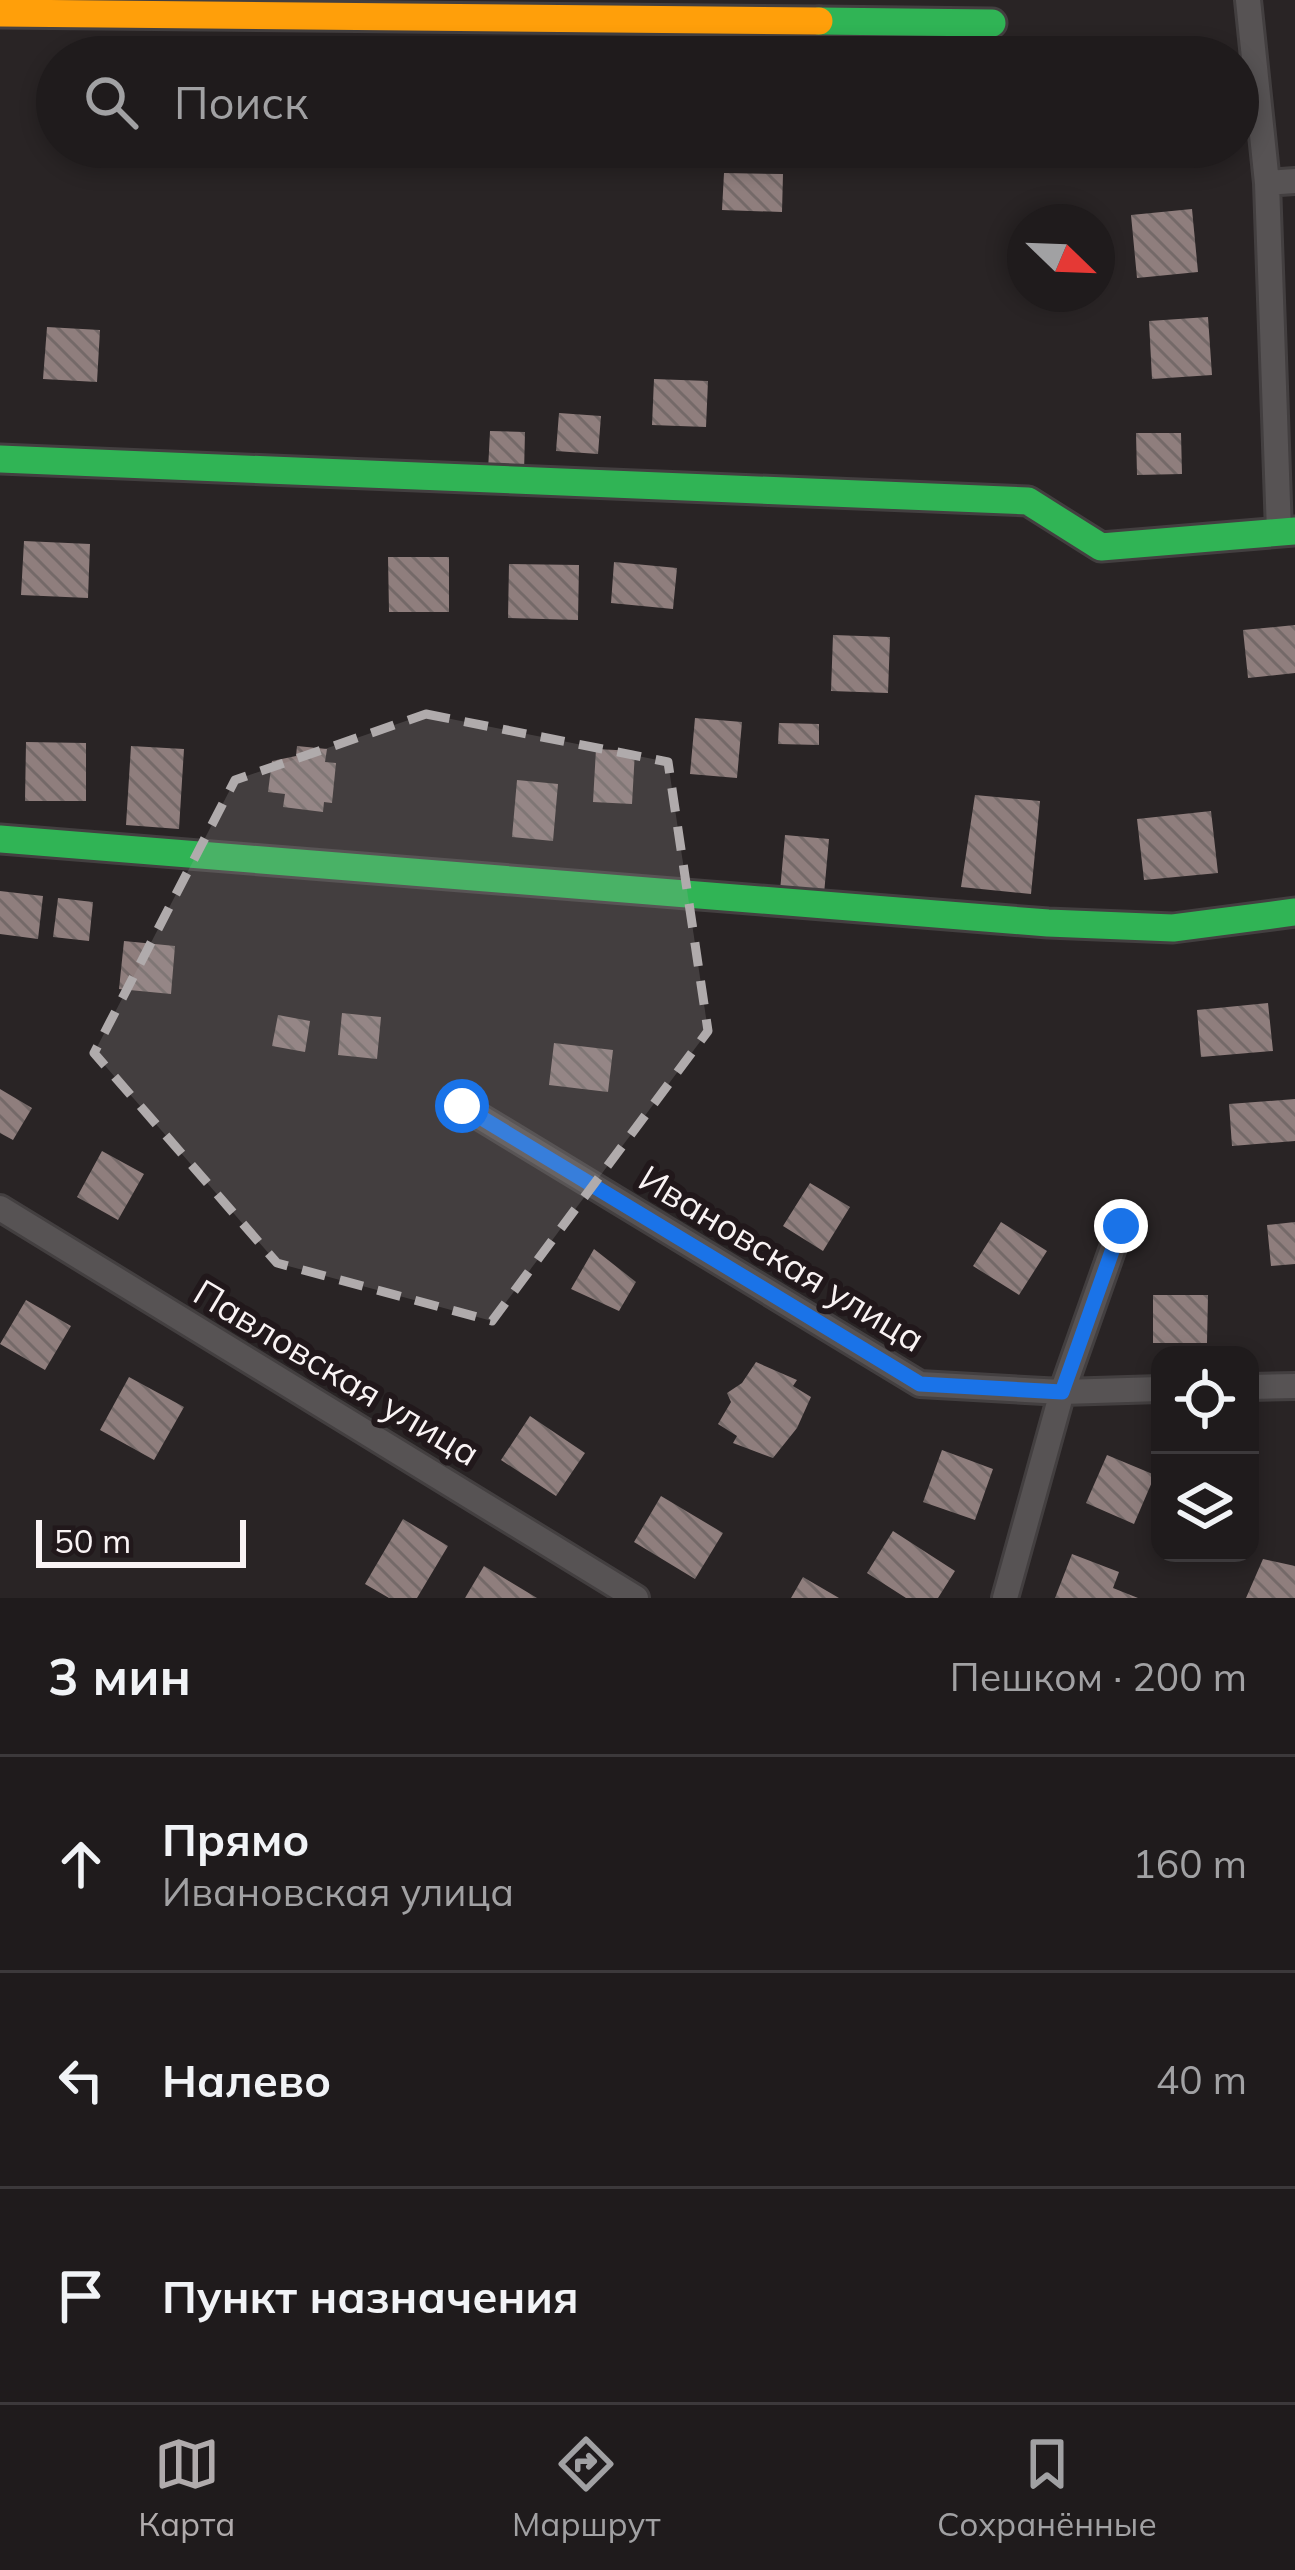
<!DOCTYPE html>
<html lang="ru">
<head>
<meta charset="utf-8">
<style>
  body { margin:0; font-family:Mulish,sans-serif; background:#2c2829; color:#f1f3f6 }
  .controls { position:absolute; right:36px; bottom:36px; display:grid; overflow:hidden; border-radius:24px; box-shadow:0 6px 18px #0003 }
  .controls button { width:108px; height:108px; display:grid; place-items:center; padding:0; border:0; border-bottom:3px solid #3c393b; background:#1f1b1c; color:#f1f3f6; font:60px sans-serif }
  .compass { position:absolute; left:1007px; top:204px; width:108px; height:108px; border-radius:50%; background:#1f1b1c; box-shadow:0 6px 18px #0003; rotate:113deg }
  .scale { position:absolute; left:36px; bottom:30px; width:210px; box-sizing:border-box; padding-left:12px; border:6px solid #f9f3f4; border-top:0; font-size:33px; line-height:42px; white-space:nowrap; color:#f9f3f4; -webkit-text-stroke:9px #21181b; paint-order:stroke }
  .stop { position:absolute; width:36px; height:36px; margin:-27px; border:9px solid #1a73e8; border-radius:50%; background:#fff }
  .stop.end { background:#1a73e8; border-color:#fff; box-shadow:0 3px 12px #0008 }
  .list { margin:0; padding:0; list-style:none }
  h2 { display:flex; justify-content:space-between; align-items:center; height:156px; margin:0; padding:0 48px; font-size:51px }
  h2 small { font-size:39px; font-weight:400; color:#a1a1a3 }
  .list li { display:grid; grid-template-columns:78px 1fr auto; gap:36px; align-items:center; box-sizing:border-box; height:216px; padding:0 48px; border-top:3px solid #3c393b }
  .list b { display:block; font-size:45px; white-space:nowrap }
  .list p { margin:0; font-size:39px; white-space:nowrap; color:#a1a1a3 }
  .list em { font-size:39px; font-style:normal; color:#a1a1a3 }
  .icon { flex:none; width:66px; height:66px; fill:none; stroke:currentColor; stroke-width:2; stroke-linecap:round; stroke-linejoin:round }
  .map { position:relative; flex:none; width:1295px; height:1598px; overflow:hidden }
  .search { position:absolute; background:#1f1b1c; box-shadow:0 6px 18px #0003; left:36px; right:36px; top:36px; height:132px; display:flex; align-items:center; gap:30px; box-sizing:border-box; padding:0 42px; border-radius:66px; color:#a1a1a3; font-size:45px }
  .sheet { height:804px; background:#1f1b1c }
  nav { display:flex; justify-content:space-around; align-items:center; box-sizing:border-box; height:168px; border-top:3px solid #3c393b; background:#1f1b1c; font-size:33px; color:#a1a1a3 }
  nav a { display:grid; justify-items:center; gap:6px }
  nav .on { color:#b0abac }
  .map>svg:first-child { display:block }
</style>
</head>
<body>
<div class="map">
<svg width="1295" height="1598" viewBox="0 0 1295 1598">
  <defs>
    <pattern id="building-back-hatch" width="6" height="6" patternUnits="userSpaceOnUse" patternTransform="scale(3)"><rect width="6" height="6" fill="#8f7e7d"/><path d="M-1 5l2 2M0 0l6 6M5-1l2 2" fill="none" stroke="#746968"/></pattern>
  </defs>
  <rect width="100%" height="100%" fill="#292425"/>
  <path fill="url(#building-back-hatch)" d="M724 173 783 174 782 212 722 210Z
    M1192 209 1198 272 1137 278 1131 215Z
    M1208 317 1212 375 1152 379 1149 321Z
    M47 327 100 330 97 382 43 379Z
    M654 379 708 381 706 427 652 425Z
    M559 413 601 416 598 454 556 451Z
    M490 431 525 432 524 473 488 471Z
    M1136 433H1181L1182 474 1137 475Z
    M24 541 90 544 88 598 21 595Z
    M388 557H449V612H389Z
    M614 562 677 568 673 609 611 603Z
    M509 564 579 565 578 620 508 618Z
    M1295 625V673L1248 678 1243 630Z
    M833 635 890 637 888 693 831 691Z
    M695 718 742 722 737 778 690 774Z
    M779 723 819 724V745L778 744Z
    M26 742 86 743V801H25Z
    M131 746 184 749 179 829 126 825Z
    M297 746 327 749 325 762 336 763 332 803 324 802 323 812 283 807 285 794 268 792 272 761 296 756Z
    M596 749 635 751 632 804 593 802Z
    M517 780 558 784 553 841 512 837Z
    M975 795 1040 801 1031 894 961 887Z
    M1211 811 1218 873 1144 880 1137 819Z
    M785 835 829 839 824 894 780 891Z
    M0 891 43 896 38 939 0 934Z
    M58 898 93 902 89 941 53 937Z
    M124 941 175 946 171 994 119 989Z
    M1268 1003 1273 1051 1201 1057 1197 1010Z
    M342 1013 381 1017 377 1059 338 1055Z
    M278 1015 310 1021 305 1052 272 1046Z
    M554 1043 613 1050 608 1092 549 1085Z
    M0 1089 32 1108 13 1140 0 1133Z
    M1295 1099V1141L1232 1146 1229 1104Z
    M102 1151 144 1174 118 1220 77 1197Z
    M810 1183 850 1207 823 1251 783 1226Z
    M1001 1222 1047 1251 1019 1295 973 1266Z
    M1295 1222V1264L1271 1266 1267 1225Z
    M594 1249 636 1282 619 1311 571 1289Z
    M1153 1295H1208L1207 1343H1153Z
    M26 1300 71 1326 45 1370 0 1344Z
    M756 1362 797 1380 793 1386 811 1397 797 1428 773 1458 733 1443 737 1436 718 1424 731 1402 727 1393 742 1383Z
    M129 1377 184 1407 154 1460 100 1430Z
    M530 1416 585 1453 556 1496 501 1460Z
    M942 1450 993 1469 975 1520 923 1502Z
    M1107 1455 1155 1475 1134 1524 1086 1503Z
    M661 1496 723 1533 695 1579 634 1542Z
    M403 1519 448 1546 417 1598H389L365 1584Z
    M893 1531 955 1571 938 1598H906L867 1573Z
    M1072 1554 1119 1572 1113 1588 1138 1598H1055Z
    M1263 1559 1295 1566V1598H1246Z
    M484 1566 537 1598H465Z
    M803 1577 839 1598H791Z"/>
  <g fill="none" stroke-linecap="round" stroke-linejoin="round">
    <g stroke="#433f40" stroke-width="30">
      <path id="street" d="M1248 0 1267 183 1279 532
        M1267 183 1295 181
        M462 1106 920 1384 1062 1392 1160 1389
        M0 1208 636 1598
        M1250 1387 1295 1386
        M1005 1598 1062 1392 1121 1225"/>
    </g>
    <g stroke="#433f40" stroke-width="33">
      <path id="fast" d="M819 21 992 23
        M0 459 1028 501 1101 547 1295 531
        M0 839 1048 923 1173 928 1295 912"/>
    </g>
    <g stroke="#433f40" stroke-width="33">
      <path id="slow" d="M0 13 819 21"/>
    </g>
    <use href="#street" stroke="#575354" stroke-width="24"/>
    <use href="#fast" stroke="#30b455" stroke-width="27"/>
    <use href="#slow" stroke="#ff9f0a" stroke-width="27"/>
  </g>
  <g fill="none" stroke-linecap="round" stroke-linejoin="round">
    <path stroke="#1a73e8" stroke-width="15" d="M462 1106 920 1384 1062 1392 1121 1226"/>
  </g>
  <path fill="#b0abac" fill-opacity="0.2" stroke="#b0abac" stroke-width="9" stroke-dasharray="24 15" stroke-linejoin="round" d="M426 714 668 762 708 1031 492 1321 277 1263 94 1053 235 780Z"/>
  <g text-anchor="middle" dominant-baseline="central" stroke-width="12" stroke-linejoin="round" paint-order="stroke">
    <g font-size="36" fill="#f9f3f4" stroke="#21181b">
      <text transform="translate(782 1258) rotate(31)">Ивановская улица</text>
      <text transform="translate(337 1372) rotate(31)">Павловская улица</text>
    </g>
  </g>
</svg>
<div class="controls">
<button><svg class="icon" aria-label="locate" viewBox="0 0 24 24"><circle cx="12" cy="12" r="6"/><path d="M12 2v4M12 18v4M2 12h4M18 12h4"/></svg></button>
<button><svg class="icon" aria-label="layers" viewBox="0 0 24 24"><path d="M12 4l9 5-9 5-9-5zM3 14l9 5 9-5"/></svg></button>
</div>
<svg class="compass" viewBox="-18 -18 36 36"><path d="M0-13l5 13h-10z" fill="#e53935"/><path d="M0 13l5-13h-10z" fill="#a1a1a3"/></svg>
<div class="scale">50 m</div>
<div class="stop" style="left:462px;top:1106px"></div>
<div class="stop end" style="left:1121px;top:1226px"></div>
<div class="search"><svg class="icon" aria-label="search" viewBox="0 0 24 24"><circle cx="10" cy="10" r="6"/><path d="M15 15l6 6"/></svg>Поиск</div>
</div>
<section class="sheet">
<h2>3 мин<small>Пешком · 200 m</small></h2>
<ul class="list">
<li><svg class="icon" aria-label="ahead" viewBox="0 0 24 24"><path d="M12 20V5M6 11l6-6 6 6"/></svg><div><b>Прямо</b><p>Ивановская улица</p></div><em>160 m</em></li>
<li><svg class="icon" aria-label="left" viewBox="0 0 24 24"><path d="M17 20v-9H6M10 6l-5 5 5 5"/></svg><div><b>Налево</b></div><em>40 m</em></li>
<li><svg class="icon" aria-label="arrive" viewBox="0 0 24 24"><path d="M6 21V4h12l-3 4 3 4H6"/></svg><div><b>Пункт назначения</b></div></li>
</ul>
</section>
<nav>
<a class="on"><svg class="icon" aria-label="map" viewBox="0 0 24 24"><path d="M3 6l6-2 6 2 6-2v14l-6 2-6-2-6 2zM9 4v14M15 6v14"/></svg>Карта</a>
<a><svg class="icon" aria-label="directions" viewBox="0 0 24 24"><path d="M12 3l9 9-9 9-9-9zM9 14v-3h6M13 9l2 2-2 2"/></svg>Маршрут</a>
<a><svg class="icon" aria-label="saved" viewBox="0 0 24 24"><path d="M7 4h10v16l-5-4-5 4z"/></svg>Сохранённые</a>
</nav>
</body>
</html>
